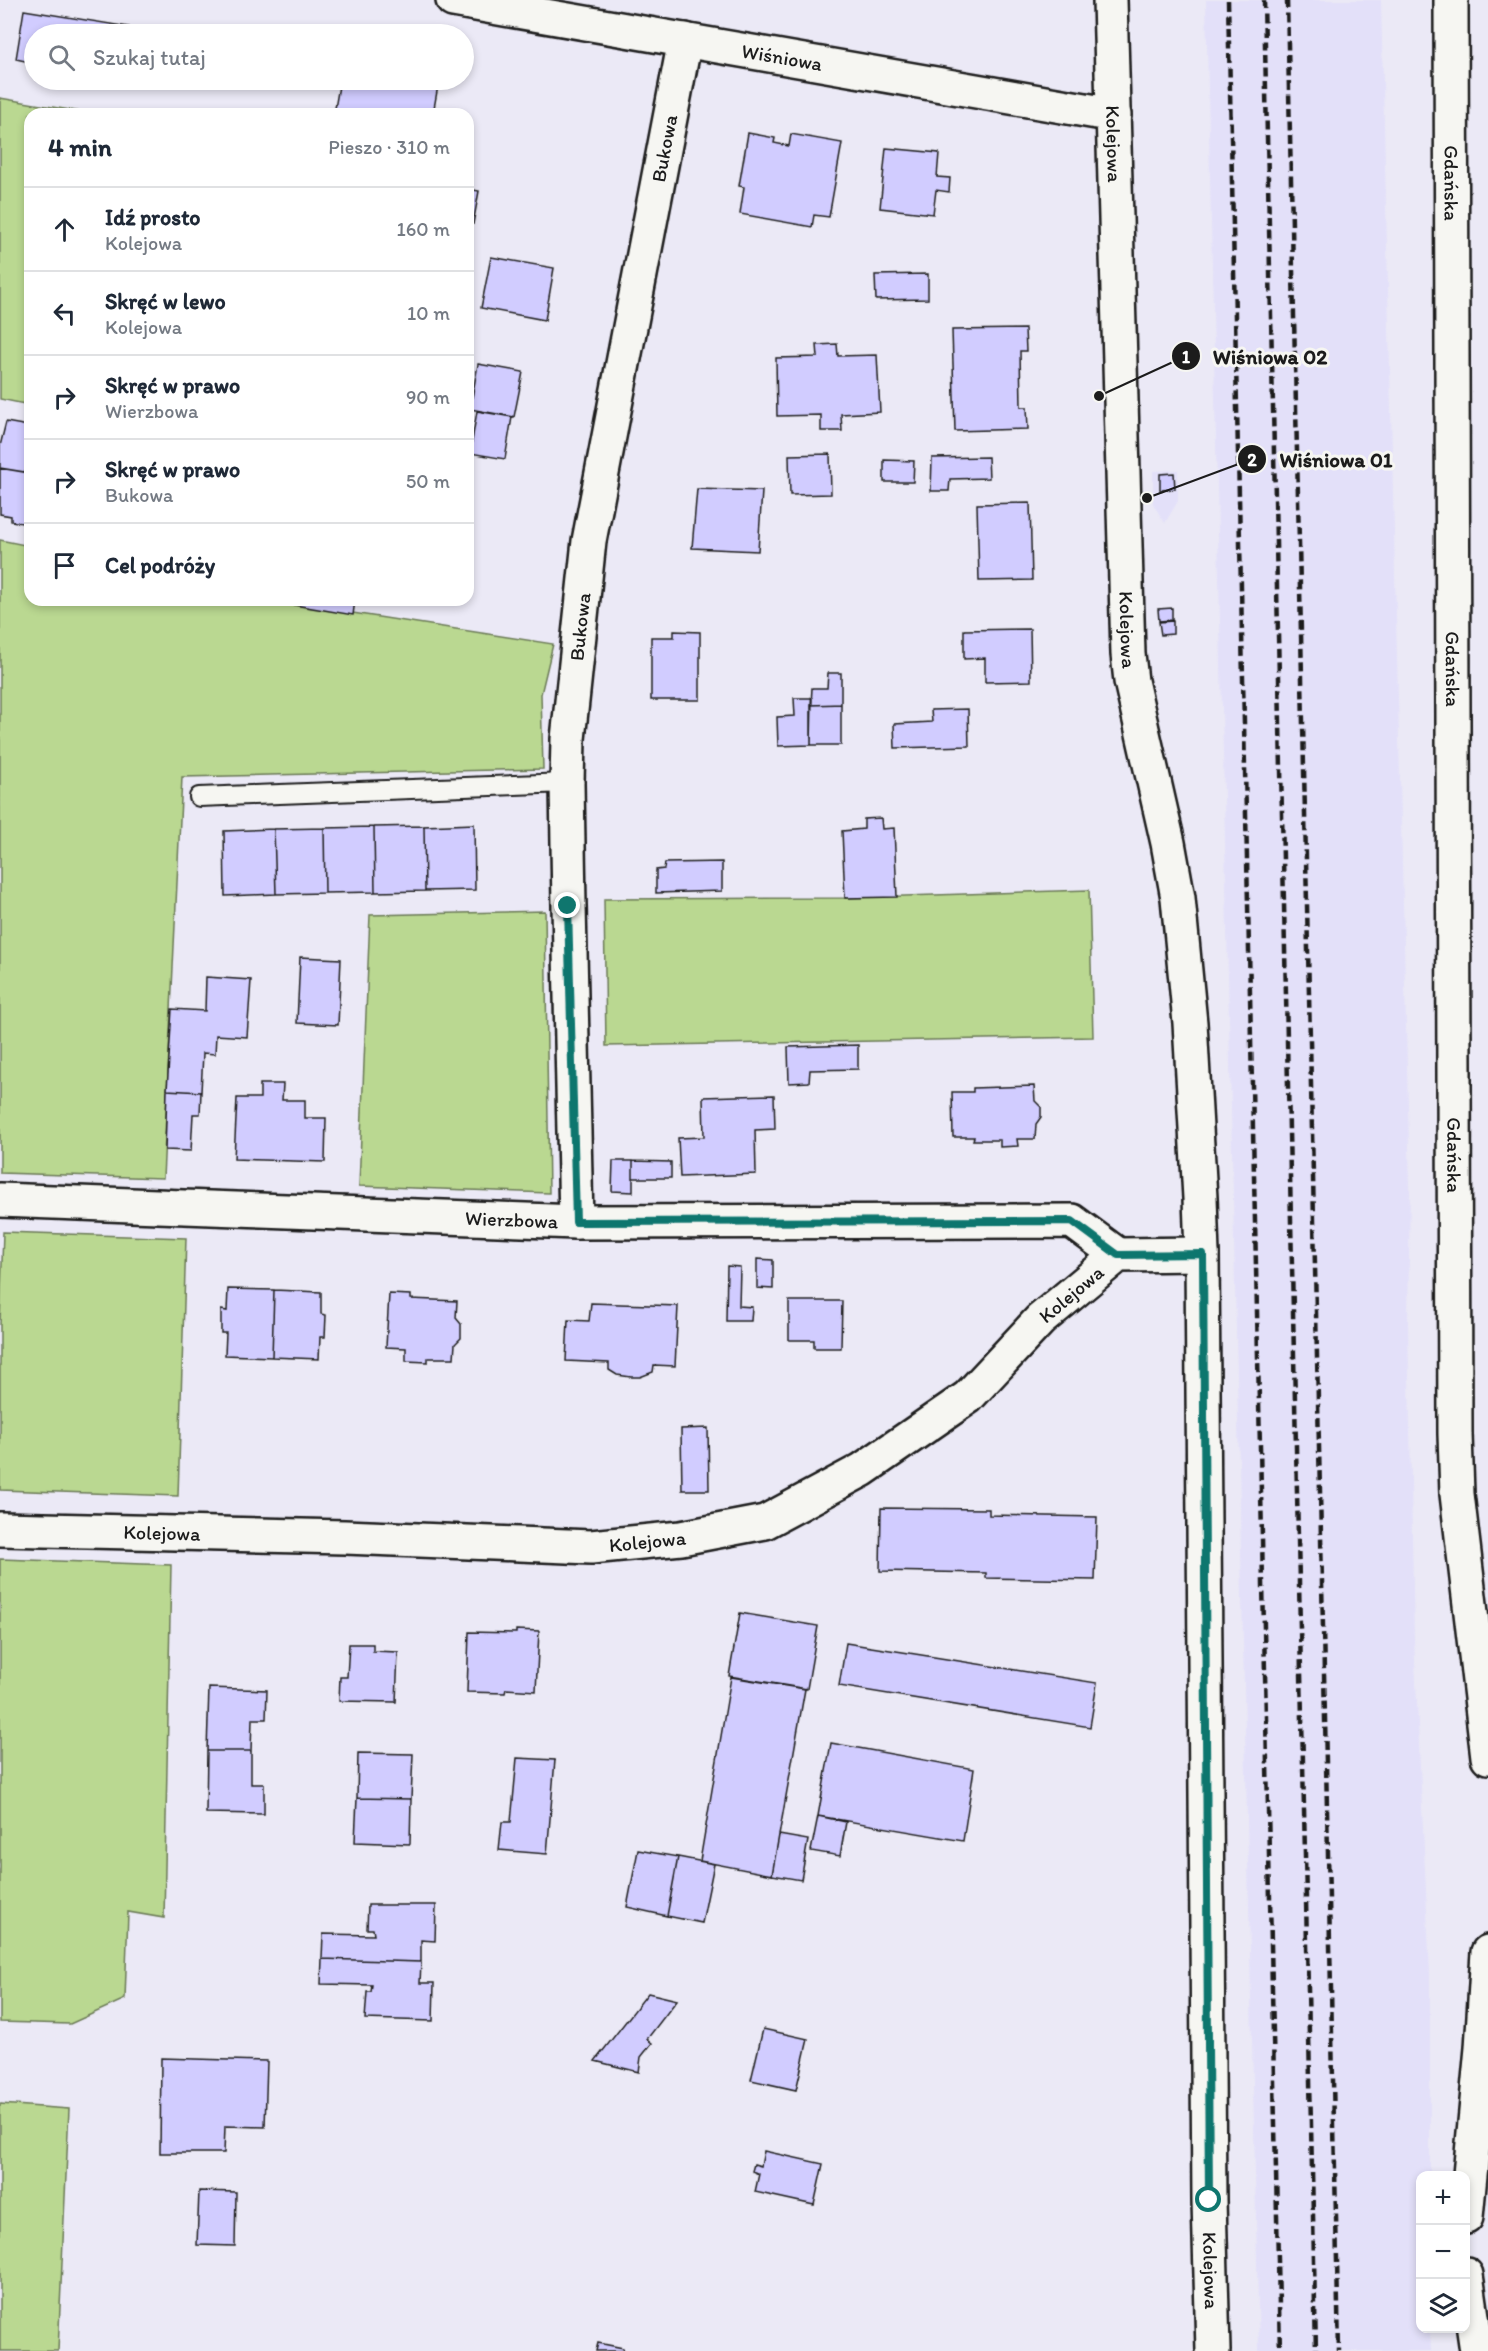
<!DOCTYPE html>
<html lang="pl">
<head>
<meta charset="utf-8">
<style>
  body { margin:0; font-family:Itim,sans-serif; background:#f6f6f7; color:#1f2937 }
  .controls { position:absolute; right:18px; bottom:18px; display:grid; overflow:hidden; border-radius:12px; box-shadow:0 3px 9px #0003 }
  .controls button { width:54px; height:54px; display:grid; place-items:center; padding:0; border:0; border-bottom:2px solid #e0e1e3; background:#fff; color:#1f2937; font:30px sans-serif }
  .stop { position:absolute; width:18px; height:18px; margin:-14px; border:4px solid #0f766e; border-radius:50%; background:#fff }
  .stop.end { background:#0f766e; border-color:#fff; box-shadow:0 2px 6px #0008 }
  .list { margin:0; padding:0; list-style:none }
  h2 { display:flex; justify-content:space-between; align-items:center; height:78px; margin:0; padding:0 24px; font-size:26px }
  h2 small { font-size:20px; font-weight:400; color:#747a83 }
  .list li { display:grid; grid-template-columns:39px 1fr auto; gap:18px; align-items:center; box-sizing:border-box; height:84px; padding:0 24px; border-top:2px solid #e0e1e3 }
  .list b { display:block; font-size:22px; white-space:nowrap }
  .list p { margin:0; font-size:20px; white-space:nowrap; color:#747a83 }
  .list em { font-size:20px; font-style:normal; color:#747a83 }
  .icon { flex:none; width:33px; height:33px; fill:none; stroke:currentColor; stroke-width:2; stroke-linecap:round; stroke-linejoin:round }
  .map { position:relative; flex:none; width:1488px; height:2351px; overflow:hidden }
  .search { position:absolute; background:#fff; box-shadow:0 3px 9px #0003; left:24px; top:24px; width:450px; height:66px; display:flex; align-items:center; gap:15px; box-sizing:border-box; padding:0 21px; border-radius:33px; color:#747a83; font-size:22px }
  .panel { position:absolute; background:#fff; box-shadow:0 3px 9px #0003; left:24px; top:108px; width:450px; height:498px; border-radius:18px }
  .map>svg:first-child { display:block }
</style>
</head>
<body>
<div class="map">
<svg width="1488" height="2351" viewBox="0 0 1488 2351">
  <rect width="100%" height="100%" fill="#ebe9f6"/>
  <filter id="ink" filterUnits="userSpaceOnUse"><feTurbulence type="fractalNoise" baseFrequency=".0167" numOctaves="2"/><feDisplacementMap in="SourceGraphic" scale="12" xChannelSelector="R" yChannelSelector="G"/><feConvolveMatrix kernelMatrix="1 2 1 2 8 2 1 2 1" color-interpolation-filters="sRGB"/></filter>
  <g filter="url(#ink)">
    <path fill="#e3e0f9" d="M1206 0H1381L1410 1189 1408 1323 1414 1640 1430 1974V2175L1420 2176V2328L1430 2329 1431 2351H1259Z
      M1178 470V501L1165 523 1153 504V471Z"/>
    <path fill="#bad891" stroke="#6b7a56" stroke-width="1.5" d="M0 98 93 114H30V405L0 399Z
      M0 540 30 546V600H269L553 644 541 694 543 769 182 777 163 1178 0 1173Z
      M1089 890 1093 1037 606 1046 604 899 845 898Z
      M545 911 549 1193 359 1186 370 915Z
      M3 1232 186 1238 178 1496 0 1490V1324Z
      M0 1559 171 1565 164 1918 128 1912 125 1999 70 2024 0 2022Z
      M0 2104 69 2109 58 2351H0Z"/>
    <path fill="#d1ccff" stroke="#1c1c1c" stroke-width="1.5" d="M24 10 129 27 127 34H34V63L16 59Z
      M340 80H439L433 114 413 111 412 114H334Z
      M748 133 775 138 774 143 789 146 791 134 842 143 829 217 814 215 812 227 740 214 744 187 739 186Z
      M886 148 939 153 937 177 950 178 949 192 936 190 933 214 880 208Z
      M468 189 479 191 473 224 468 223Z
      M491 257 554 268 545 320 481 308Z
      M928 274V299L876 300 875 275Z
      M1025 329 1026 351H1020L1021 407H1027L1028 429 955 431 952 330Z
      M837 344 838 356 877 355 880 412 841 414 842 431H821V415L777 416 776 358 818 357 817 345Z
      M478 364 523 372 514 417 470 409Z
      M477 411 512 417 505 459 470 453Z
      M6 422 28 426 30 422V473L0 468V446Z
      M830 454 831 494 790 495 789 455Z
      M988 457 989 478 950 479 949 491H931L932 458Z
      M884 460 914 461 913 482H884Z
      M0 468 30 473V520H28L27 524 11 521V516L0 514Z
      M1174 473 1175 489 1160 490V474Z
      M697 489 762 491 758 551 692 548Z
      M1030 503 1032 580 979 581 977 504Z
      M283 600H355L353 615 283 603Z
      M1172 608V620L1159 621 1158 609Z
      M1173 621V634L1161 635 1159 622Z
      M1030 629 1031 681 985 682V658L964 659V630Z
      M674 631 700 632V700H651V637H674Z
      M828 673H841V704L811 705 812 688H827Z
      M794 698H812L811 745 778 746 777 717 795 716Z
      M841 704V745H811V705Z
      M968 709 969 746 895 748 894 724 932 722 931 710Z
      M881 818 882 829 894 828 897 897 845 898 842 831 864 829V819Z
      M474 824 475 890 425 891 424 826Z
      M424 826 425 891 375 892 374 827Z
      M374 827 375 892 325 893 324 828Z
      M324 828 325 893 276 894 274 829Z
      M274 829 276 894 225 896 224 831Z
      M722 862V891L656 893V870L664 869 665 863Z
      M300 957 341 959 338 1025 297 1023Z
      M206 977 251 980 247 1037 216 1035 215 1054 203 1053 201 1092 167 1090 172 1009 205 1011Z
      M858 1045V1069L810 1070 809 1082 789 1083 788 1047Z
      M260 1084H283L282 1100H305V1118H326L325 1162 234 1159 237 1098H260Z
      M1034 1086 1035 1101 1041 1107V1117L1036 1124 1035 1139H1017L1018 1146 1000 1147V1140H973L974 1137H953L952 1092H973V1088Z
      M167 1090 201 1092 200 1114H193L191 1151 165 1150Z
      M774 1095 775 1129 755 1130 756 1174 680 1177 678 1138 704 1137 703 1097Z
      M613 1161H633V1192L612 1191Z
      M633 1161 671 1162V1178H633Z
      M757 1259 773 1260V1289L757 1288Z
      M727 1266 740 1267 739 1306 752 1307 751 1321H726Z
      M228 1289 274 1290 272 1357 225 1355 226 1333H221V1310L227 1311Z
      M274 1290 321 1292V1314L326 1315 325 1337H320L319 1359 272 1357Z
      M389 1294 411 1295V1299L457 1301 456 1318 461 1324V1338L455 1344 454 1358H428V1362L406 1361V1348L386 1347Z
      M789 1301H842L841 1348H814V1340H789Z
      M591 1303 678 1306 675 1366 654 1365 653 1372 640 1377H631L617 1375 609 1370V1363L566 1361 568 1320 589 1321Z
      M708 1428 709 1490H682L681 1429Z
      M881 1508 989 1509V1515L1097 1517 1095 1580 986 1578V1573L880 1571Z
      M740 1613 818 1626 807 1689 729 1676Z
      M516 1630 539 1631 536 1691 506 1689 505 1693 467 1692 469 1632 516 1633Z
      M846 1643 1097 1683 1090 1727 839 1686Z
      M349 1644H373V1651L398 1652 396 1702 339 1701 340 1677H347Z
      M731 1677 805 1689 772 1875 700 1861Z
      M209 1688 267 1690 266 1719H252L251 1751H207Z
      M831 1743 974 1769 963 1841 818 1816Z
      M207 1751H251V1784H264V1814L206 1813Z
      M358 1753 413 1754 411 1799 357 1798Z
      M517 1758 555 1760 547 1854 499 1850 502 1822H511Z
      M357 1798 411 1799 410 1844 355 1842Z
      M818 1816 846 1822 840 1856 811 1851Z
      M779 1835 808 1840 801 1880 772 1875Z
      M638 1850 678 1857 667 1916 627 1907Z
      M678 1857 714 1864 702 1923 667 1916Z
      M368 1905H436L435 1941 421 1940V1962L322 1959 323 1934 374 1935 373 1929H367Z
      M322 1959 421 1962 420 1983H434L433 2021 365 2019 367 1992H371L372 1985 321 1984Z
      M648 1993 677 2000 647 2039 652 2043 641 2057 639 2072 595 2061Z
      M763 2029 808 2039 796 2090 751 2080Z
      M161 2058 267 2061 265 2127 225 2126 224 2153H160Z
      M764 2151 823 2164 814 2205 755 2192 759 2174 752 2171 754 2164 761 2166Z
      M199 2191 236 2192 235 2246 197 2245Z
      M598 2343 623 2348 624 2351H596Z"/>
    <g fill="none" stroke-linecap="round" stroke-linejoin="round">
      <g stroke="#1c1c1c" stroke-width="22">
        <path id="service" d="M199 797 567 783"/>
      </g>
      <g stroke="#1c1c1c" stroke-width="38">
        <g id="minor">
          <path id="s1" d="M453 0 1114 115"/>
          <path id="s2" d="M1110 0 1128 654 1131 681 1168 843 1178 898 1190 1023 1200 1198 1202 1254 1209 2200 1213 2351"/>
          <path id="s3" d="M1451 0 1455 1434 1457 1494 1488 1757"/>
          <path id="s4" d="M0 1200 576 1222 1072 1221 1118 1255"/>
          <path id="s5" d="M576 1222 569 906 567 783 568 739 589 541 685 40"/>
          <path id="s6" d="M0 1529 345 1537 591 1547 681 1538 765 1522 862 1470 968 1397 1040 1320 1118 1255 1202 1254"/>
          <path d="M1466 2217 1482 2048 1488 1952"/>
          <path d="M1466 2275 1477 2351"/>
        </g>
      </g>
      <use href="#service" stroke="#f6f6f2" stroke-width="18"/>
      <use href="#minor" stroke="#f6f6f2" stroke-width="33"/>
      <path stroke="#1c1c1c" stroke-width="4.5" stroke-dasharray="9 4.5" stroke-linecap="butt" d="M1228 0 1280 2351
        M1264 0 1316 2351
        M1287 0 1339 2351"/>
    </g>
  </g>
  <g fill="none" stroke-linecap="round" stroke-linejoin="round" filter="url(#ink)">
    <path stroke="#0f766e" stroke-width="8" d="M568 906 576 1222 1072 1221 1118 1255 1203 1254 1209 2200"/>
  </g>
  <g text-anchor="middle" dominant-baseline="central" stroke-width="6" stroke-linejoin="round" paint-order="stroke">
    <g font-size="20" fill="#1c1c1c" stroke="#f6f6f2">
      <text stroke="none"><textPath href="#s1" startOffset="334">Wiśniowa</textPath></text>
      <text stroke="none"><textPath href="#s2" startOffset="144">Kolejowa</textPath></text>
      <text stroke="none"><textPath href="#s5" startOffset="1082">Bukowa</textPath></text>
      <text stroke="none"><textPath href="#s3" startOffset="183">Gdańska</textPath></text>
      <text stroke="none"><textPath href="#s5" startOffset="596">Bukowa</textPath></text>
      <text stroke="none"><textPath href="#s2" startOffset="630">Kolejowa</textPath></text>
      <text stroke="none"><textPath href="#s3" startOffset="669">Gdańska</textPath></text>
      <text stroke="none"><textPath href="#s3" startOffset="1155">Gdańska</textPath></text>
      <text stroke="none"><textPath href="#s4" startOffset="512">Wierzbowa</textPath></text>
      <text stroke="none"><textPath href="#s6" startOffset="1152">Kolejowa</textPath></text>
      <text stroke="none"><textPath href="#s6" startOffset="162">Kolejowa</textPath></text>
      <text stroke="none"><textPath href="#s6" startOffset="648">Kolejowa</textPath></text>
      <text stroke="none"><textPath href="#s2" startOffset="2277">Kolejowa</textPath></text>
    </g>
  </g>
  <path fill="none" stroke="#1c1c1c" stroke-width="2" d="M1099 396L1186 356M1147 498L1252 459"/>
  <g fill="#1c1c1c" stroke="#f6f6f2" stroke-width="2">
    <circle cx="1099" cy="396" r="6"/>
    <circle cx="1147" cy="498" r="6"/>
    <circle cx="1186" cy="356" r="15"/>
    <circle cx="1252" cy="459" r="15"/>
  </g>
  <g font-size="18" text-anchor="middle" font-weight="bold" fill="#fff">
    <text x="1186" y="363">1</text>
    <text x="1252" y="466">2</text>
  </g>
  <g font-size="21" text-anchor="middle" font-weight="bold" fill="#1c1c1c" stroke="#f6f6f2" stroke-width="6" stroke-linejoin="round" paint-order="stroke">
    <text x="1270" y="364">Wiśniowa 02</text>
    <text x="1336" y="467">Wiśniowa 01</text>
  </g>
</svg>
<div class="controls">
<button>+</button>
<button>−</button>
<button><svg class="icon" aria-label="layers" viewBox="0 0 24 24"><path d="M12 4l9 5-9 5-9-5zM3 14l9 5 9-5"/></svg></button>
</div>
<div class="stop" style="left:1209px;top:2200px"></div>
<div class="stop end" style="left:568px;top:906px"></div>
<div class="search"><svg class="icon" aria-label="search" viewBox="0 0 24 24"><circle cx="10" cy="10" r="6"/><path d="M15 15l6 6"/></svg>Szukaj tutaj</div>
<section class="panel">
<h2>4 min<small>Pieszo · 310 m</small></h2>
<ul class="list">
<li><svg class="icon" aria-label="ahead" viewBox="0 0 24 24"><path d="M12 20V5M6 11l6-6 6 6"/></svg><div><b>Idź prosto</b><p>Kolejowa</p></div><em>160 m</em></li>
<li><svg class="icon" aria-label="left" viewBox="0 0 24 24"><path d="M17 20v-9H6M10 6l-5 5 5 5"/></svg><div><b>Skręć w lewo</b><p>Kolejowa</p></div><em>10 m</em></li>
<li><svg class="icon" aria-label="right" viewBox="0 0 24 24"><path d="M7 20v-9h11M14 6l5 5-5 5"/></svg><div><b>Skręć w prawo</b><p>Wierzbowa</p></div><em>90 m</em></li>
<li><svg class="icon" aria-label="right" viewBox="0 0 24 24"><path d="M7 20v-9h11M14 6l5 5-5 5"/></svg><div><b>Skręć w prawo</b><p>Bukowa</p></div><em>50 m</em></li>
<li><svg class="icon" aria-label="arrive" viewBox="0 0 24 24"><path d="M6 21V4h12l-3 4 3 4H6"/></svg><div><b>Cel podróży</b></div></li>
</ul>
</section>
</div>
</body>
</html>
